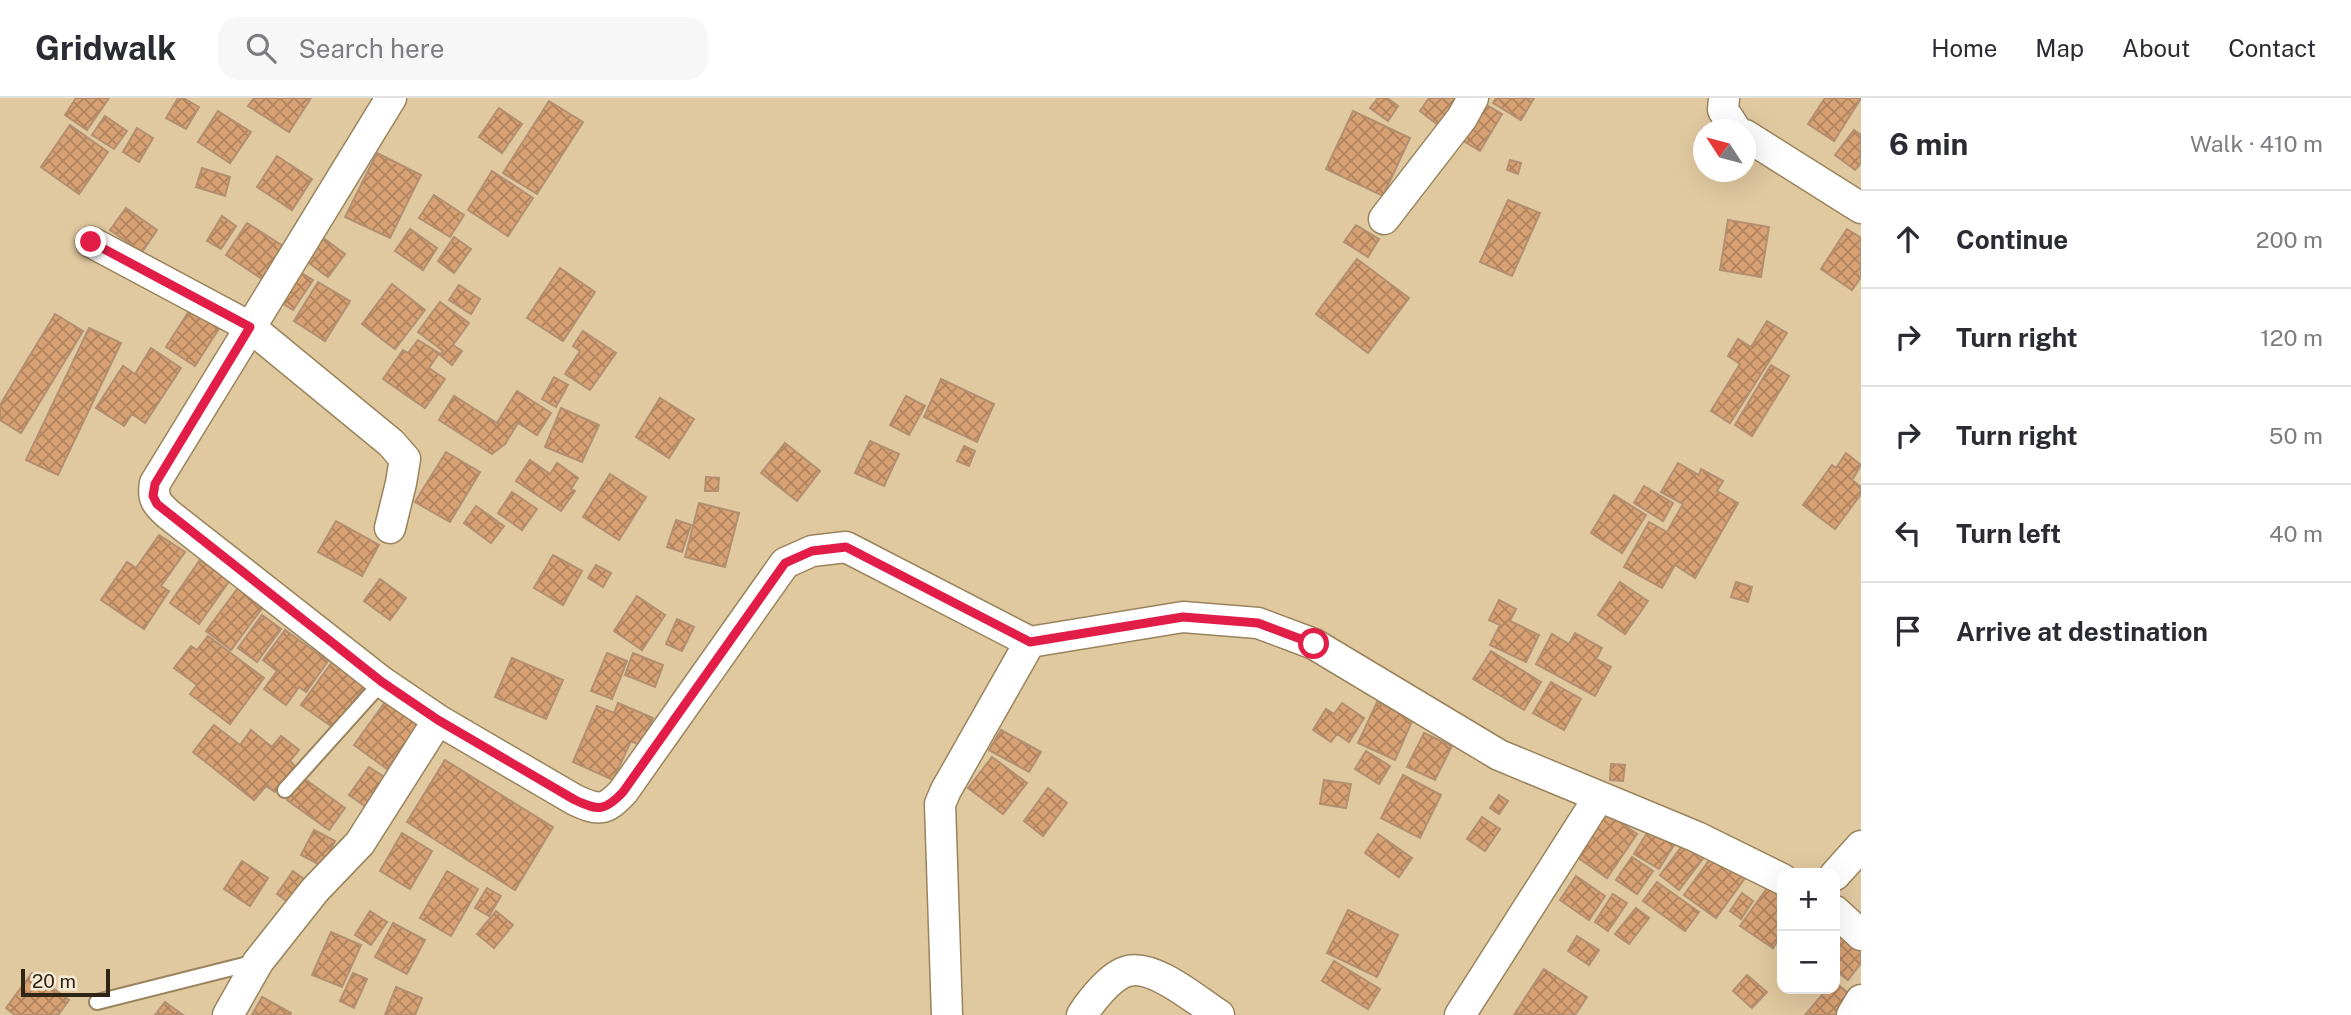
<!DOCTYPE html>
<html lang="en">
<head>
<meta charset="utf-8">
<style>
  body { margin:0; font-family:"Public Sans",sans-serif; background:#f7f7f7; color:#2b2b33 }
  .controls { position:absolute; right:21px; bottom:21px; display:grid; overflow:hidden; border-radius:14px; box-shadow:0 7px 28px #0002 }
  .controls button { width:63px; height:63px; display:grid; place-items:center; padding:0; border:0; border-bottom:2px solid #e1e1e2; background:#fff; color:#2b2b33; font:35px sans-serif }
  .compass { position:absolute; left:1693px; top:21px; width:63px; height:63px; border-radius:50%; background:#fff; box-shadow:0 7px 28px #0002; rotate:306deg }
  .scale { position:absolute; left:21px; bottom:18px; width:89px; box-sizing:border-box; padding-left:7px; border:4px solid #2e2515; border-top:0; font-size:19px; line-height:24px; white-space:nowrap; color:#2e2515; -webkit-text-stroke:5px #f7ebd6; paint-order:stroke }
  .stop { position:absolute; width:21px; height:21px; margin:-16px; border:5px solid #e11d48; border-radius:50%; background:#fff }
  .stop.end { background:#e11d48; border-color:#fff; box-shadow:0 2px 7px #0008 }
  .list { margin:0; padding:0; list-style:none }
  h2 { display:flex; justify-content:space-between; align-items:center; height:91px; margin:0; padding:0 28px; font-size:30px }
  h2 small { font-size:23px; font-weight:400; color:#7c7c81 }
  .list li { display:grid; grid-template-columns:46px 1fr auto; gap:21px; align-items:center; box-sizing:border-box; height:98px; padding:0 28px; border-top:2px solid #e1e1e2 }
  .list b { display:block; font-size:26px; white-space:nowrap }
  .list em { font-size:23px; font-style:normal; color:#7c7c81 }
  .icon { flex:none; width:38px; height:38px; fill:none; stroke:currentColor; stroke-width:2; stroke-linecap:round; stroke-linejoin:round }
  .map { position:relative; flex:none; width:1861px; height:917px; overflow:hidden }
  header { display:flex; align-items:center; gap:42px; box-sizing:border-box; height:98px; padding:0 35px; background:#fff; border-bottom:2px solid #e1e1e2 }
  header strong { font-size:33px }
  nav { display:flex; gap:38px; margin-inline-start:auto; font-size:24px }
  .search { width:490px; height:63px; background:#f7f7f7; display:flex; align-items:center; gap:18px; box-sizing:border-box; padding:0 24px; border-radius:21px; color:#7c7c81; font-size:26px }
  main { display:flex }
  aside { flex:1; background:#fff }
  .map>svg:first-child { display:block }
</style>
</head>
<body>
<header>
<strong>Gridwalk</strong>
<div class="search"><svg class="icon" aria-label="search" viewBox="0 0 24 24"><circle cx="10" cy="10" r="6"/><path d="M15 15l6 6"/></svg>Search here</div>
<nav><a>Home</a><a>Map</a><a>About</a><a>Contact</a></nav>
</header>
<main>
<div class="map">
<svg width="1861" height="917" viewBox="0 0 1861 917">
  <defs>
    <pattern id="building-cross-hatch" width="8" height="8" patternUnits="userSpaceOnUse" patternTransform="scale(1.75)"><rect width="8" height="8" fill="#d8a173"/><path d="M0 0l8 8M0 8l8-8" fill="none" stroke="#b0835d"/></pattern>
  </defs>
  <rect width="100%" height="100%" fill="#e0c89f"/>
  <path fill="url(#building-cross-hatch)" stroke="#b38f71" stroke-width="2" d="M76 0H109L87 32 65 17Z
    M178 0H183L199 9 186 31 166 20Z
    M254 0H311L289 34 248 8Z
    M1378 0H1387L1398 8 1388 23 1370 10Z
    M1429 0H1454L1461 5 1442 30 1420 13Z
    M1496 0H1534L1521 22 1493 5Z
    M1825 0H1861L1834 43 1808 26Z
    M549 3 583 24 537 96 503 75Z
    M1482 4 1502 16 1480 53 1460 41Z
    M499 10 522 26 502 55 479 39Z
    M218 13 251 34 230 65 198 44Z
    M1353 13 1410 40 1383 98 1326 71Z
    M105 18 127 33 114 51 92 37Z
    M70 27 108 54 79 96 41 69Z
    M137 30 153 40 139 64 123 54Z
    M1854 32 1861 37V65L1855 72 1835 57Z
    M377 55 421 77 390 140 345 119Z
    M277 58 312 81 292 112 257 89Z
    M1510 62 1521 65 1518 76 1507 72Z
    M202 70 230 79 225 98 196 89Z
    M492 73 533 100 508 138 468 112Z
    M434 97 464 117 450 139 419 120Z
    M1508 102 1540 115 1512 178 1480 164Z
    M126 110 157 132 142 154 110 132Z
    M222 118 236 128 221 151 207 143Z
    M1728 122 1769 129 1761 179 1720 172Z
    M247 125 283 148 262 181 226 157Z
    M1356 127 1379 141 1368 159 1344 144Z
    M410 131 437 150 423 172 395 153Z
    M1847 131 1861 140V179L1852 192 1821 171Z
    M322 139 345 156 328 179 305 162Z
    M454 139 471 151 454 175 438 163Z
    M1357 161 1409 200 1368 255 1316 216Z
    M560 170 595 194 563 243 527 220Z
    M300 174 313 182 293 212 280 204Z
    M318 184 350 203 325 243 294 223Z
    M392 186 425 212 395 251 362 226Z
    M459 187 480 201 471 216 449 202Z
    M440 204 469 225 453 247 462 253 452 267 440 257 443 253 418 234Z
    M191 210 220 229 195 268 166 249Z
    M55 216 83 233 21 335 0 322V307Z
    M1767 223 1787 235 1730 325 1711 313 1740 266 1728 258 1738 241 1751 249Z
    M89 230 121 245 58 377 26 362Z
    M583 233 616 255 590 292 565 276 580 253 573 248Z
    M418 242 439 255 429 270 445 281 425 310 383 281 403 252 408 255Z
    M151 250 181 270 145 325 132 316 124 328 96 310 123 268 135 276Z
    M1771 267 1789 278 1752 338 1735 327Z
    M554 279 568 287 556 309 542 301Z
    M941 281 994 306 977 344 924 319Z
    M517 293 551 315 537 337 518 325 505 346 492 356 439 322 454 298 497 325Z
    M906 298 925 308 909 337 890 327Z
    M660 300 694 321 669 360 636 339Z
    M561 310 599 327 582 364 545 349Z
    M870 343 899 356 884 388 855 375Z
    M785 345 820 373 797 403 761 375Z
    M964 348 975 353 969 368 957 363Z
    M446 354 480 374 450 424 415 404Z
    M1846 355 1861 367 1852 382 1861 389V396L1835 431 1803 407 1832 367 1836 370Z
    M530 362 550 376 557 365 578 380 571 391 575 393 561 413 516 383Z
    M1678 365 1699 377 1701 371 1723 383 1717 393 1738 405 1695 480 1675 467 1662 490 1624 469 1649 424 1667 434 1683 406 1661 394Z
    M610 376 646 399 619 442 583 419Z
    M706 379 719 380 718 393H705Z
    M1644 388 1673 405 1663 423 1634 405Z
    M512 394 537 411 522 432 498 415Z
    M1614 397 1646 417 1622 455 1591 435Z
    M699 405 739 415 725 469 685 459Z
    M476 408 504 428 491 445 464 425Z
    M676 422 691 427 682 454 667 449Z
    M336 423 379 447 362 478 318 454Z
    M159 437 185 454 161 488 169 493 144 531 101 502 127 464 136 470Z
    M553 457 582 473 563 507 534 490Z
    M200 462 230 482 199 526 170 505Z
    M596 467 611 475 603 489 588 480Z
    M380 481 406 500 390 522 364 503Z
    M1620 484 1648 503 1625 536 1598 517Z
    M1736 484 1752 489 1748 504 1731 499Z
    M241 486 266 505 231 552 206 533Z
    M637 498 665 517 642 552 614 533Z
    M1499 502 1516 511 1510 523 1539 537 1526 564 1490 547 1500 527 1489 522Z
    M262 517 281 531 257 564 238 550Z
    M677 521 694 529 682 553 666 546Z
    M285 532 328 563 306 594 299 589 286 607 264 591 277 573 263 562Z
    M1575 535 1602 550 1596 561 1611 569 1595 598 1536 566 1552 536 1569 546Z
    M208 538 264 580 230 626 190 596 197 587 174 570 191 548 197 552Z
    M1491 553 1541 584 1524 612 1473 581Z
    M607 555 627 563 612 601 591 593Z
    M633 555 663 567 655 589 625 577Z
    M512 560 563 582 546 621 495 599Z
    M332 564 365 588 334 630 301 607Z
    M1551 584 1581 601 1564 632 1533 615Z
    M386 603 419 627 387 671 354 647Z
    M1377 604 1413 621 1395 662 1358 645Z
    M618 605 653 620 641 648 631 643 613 682 573 664 597 608 614 615Z
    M1342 605 1364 620 1349 644 1337 636 1331 644 1313 632 1326 611 1334 616Z
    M214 627 240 647 251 632 272 649 281 638 299 652 290 663 295 668 275 694 266 688 254 702 193 654Z
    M1001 632 1041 654 1029 674 989 652Z
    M1424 635 1452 648 1435 682 1407 669Z
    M1366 653 1390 668 1379 686 1355 671Z
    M992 659 1027 685 1003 716 968 690Z
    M445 662 553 729 515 792 407 724Z
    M1611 666 1625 667 1623 683 1610 682Z
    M369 669 392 684 372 713 349 697Z
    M1403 677 1441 697 1420 740 1381 720Z
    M302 679 345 710 329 732 287 702Z
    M1324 682 1351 686 1346 710 1320 706Z
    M1048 690 1067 705 1043 738 1024 723Z
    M1499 697 1508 703 1499 716 1490 710Z
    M1607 715 1637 736 1607 780 1577 759Z
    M1482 719 1500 731 1485 753 1467 741Z
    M1652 727 1677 742 1659 771 1634 756Z
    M314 732 335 743 322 768 301 757Z
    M402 735 432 753 410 791 380 773Z
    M1378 736 1412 760 1399 779 1365 755Z
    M1686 743 1705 758 1679 792 1660 777Z
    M1713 757 1745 780 1716 820 1684 797Z
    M1632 759 1653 773 1637 796 1616 782Z
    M242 763 268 780 250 808 224 791Z
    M293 773 311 786 295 809 277 796Z
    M447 773 478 791 451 838 420 820Z
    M1576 778 1605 798 1589 822 1560 802Z
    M1657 784 1699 814 1685 833 1643 803Z
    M1768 789 1782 799V837L1773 850 1740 828Z
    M487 790 501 798 489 818 475 810Z
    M1742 795 1753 803 1741 821 1730 813Z
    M1613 796 1627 805 1608 833 1595 824Z
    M1636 810 1649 820 1629 846 1615 836Z
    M1348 812 1398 837 1377 879 1327 855Z
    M370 813 387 824 371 847 355 837Z
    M496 813 513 827 494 850 477 836Z
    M393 825 425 842 407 876 375 859Z
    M1835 830 1861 849V865L1848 882 1835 872Z
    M331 834 361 847 342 889 312 877Z
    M1577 838 1599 852 1589 867 1568 853Z
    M1334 863 1380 891 1368 911 1322 883Z
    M1544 871 1587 899 1575 917H1514Z
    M32 875 69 902 58 917H15L6 910Z
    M353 875 367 881 354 910 340 903Z
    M1747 877 1767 894 1752 910 1733 893Z
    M1835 884 1854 900 1840 917H1805L1827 891H1835Z
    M396 889 422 900 415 917H385Z
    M262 899 291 915 290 917H252Z
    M165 904 183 917H155Z"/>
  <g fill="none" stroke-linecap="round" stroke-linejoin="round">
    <g stroke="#9a845d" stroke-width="18">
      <path id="lane" d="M285 692 382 584
        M97 904 256 864"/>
    </g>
    <g stroke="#9a845d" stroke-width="33">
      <path id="street" d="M391 0 155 385C152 401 157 406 168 416L382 584 438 622 575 702C599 713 605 713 623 694L785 465 812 453 846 449 1030 544 1183 519 1258 525 1314 546 1499 657 1697 739 1782 781
        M1724 0 1723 12 1736 32
        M1745 37 1861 110
        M1384 121 1462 20 1473 0
        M91 144 250 229 391 345 405 361 401 385 390 430
        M1835 777 1861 748
        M1835 813 1861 837
        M228 917 258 864 315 792 360 745 438 622
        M947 917 940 706 946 692 1030 544
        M1082 917C1091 903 1111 877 1128 873 1154 866 1197 903 1219 917
        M1460 917 1599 699
        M1852 917 1861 902"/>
    </g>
    <use href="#lane" stroke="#fff" stroke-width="14"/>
    <use href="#street" stroke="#fff" stroke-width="30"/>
  </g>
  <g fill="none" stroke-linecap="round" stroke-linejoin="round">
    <path stroke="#e11d48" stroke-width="9" d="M91 144 250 229 155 386 153 398 157 406 382 584 438 622 575 702C599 713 605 713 623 694L785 465 812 453 846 449 1030 544 1183 519 1258 525 1314 546"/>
  </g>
</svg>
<div class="controls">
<button>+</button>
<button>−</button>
</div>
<svg class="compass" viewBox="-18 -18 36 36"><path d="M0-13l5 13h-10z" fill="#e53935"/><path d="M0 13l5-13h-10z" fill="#7c7c81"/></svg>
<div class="scale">20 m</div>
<div class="stop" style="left:1314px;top:546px"></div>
<div class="stop end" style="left:91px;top:144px"></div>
</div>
<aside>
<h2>6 min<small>Walk · 410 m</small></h2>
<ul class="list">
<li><svg class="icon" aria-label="ahead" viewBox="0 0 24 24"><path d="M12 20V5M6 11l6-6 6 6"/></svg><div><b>Continue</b></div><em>200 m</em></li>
<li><svg class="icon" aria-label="right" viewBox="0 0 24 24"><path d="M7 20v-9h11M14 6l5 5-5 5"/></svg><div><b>Turn right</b></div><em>120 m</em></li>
<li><svg class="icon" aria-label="right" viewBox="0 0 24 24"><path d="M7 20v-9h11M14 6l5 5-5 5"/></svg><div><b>Turn right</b></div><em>50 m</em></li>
<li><svg class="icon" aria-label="left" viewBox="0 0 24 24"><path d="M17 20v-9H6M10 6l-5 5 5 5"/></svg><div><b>Turn left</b></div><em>40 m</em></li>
<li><svg class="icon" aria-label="arrive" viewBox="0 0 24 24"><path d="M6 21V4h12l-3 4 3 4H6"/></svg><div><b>Arrive at destination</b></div></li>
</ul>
</aside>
</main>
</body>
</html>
